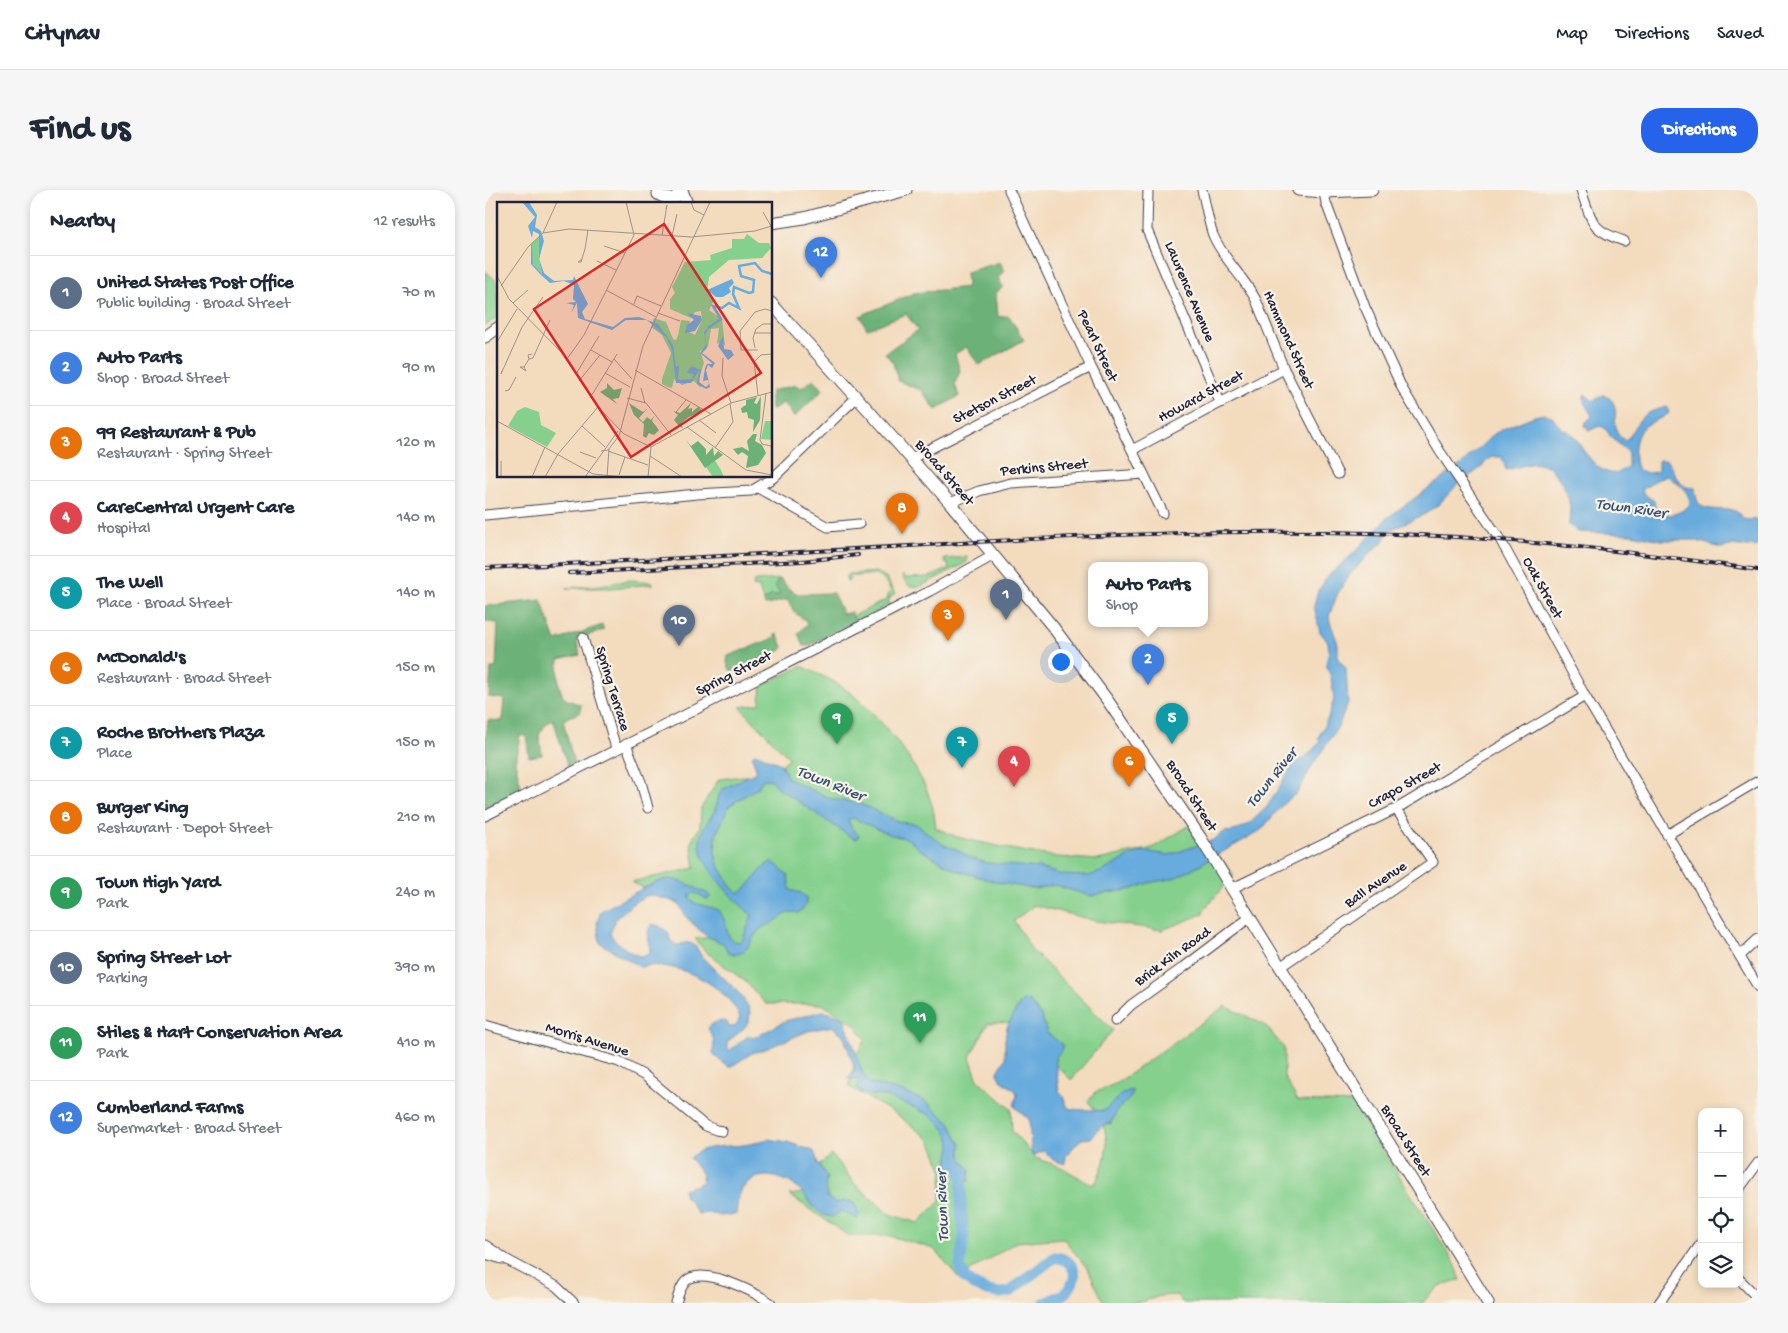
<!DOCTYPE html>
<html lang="en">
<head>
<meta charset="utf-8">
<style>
  body { margin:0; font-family:"Gochi Hand",sans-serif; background:#f6f6f7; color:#1f2937 }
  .controls { position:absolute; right:15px; bottom:15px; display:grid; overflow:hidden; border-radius:10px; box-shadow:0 2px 8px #0003 }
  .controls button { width:45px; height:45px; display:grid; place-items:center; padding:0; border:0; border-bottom:1px solid #e0e1e3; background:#fff; color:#1f2937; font:25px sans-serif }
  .you { position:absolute; left:575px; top:471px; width:18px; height:18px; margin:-12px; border:4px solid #fff; border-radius:50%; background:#1a73e8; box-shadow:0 0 0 8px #1a73e833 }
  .badge { display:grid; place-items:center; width:32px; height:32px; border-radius:50%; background:#2563eb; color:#fff; font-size:16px; font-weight:700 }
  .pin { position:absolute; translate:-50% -41px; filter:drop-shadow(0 1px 2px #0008) }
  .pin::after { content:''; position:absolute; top:26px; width:18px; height:15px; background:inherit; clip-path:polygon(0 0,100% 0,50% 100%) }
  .popup { position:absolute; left:603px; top:372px; width:120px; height:65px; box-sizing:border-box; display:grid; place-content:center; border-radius:10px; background:#fff; filter:drop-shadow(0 1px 4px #0005); font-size:16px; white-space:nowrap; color:#747a83 }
  .popup b { font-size:19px; color:#1f2937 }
  .popup::after { content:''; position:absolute; left:50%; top:100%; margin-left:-10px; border:10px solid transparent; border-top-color:#fff }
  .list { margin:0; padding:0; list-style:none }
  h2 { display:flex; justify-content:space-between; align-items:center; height:65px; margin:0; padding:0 20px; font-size:21px }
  h2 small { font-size:16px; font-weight:400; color:#747a83 }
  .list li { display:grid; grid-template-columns:32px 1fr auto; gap:15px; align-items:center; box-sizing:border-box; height:75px; padding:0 20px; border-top:1px solid #e0e1e3 }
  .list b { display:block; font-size:19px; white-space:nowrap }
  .list p { margin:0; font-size:16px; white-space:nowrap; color:#747a83 }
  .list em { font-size:16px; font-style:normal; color:#747a83 }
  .icon { flex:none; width:28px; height:28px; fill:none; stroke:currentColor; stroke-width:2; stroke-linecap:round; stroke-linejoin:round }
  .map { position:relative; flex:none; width:1273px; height:1113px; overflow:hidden; border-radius:20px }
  header { display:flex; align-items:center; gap:30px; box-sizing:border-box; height:70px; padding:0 25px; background:#fff; border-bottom:1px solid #e0e1e3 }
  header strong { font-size:24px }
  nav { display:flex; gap:28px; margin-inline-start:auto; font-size:18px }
  .intro { display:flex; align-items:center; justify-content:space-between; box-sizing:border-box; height:120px; padding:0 30px }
  h1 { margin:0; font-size:35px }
  .button { padding:12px 22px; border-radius:20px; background:#2563eb; color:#fff; font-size:18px; font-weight:700 }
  main { display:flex; gap:30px; padding:0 30px }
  aside { flex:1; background:#fff; border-radius:20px; box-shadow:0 2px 8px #0003 }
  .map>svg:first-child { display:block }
</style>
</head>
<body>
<header>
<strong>Citynav</strong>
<nav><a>Map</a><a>Directions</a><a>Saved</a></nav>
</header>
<div class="intro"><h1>Find us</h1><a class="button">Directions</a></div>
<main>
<aside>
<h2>Nearby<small>12 results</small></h2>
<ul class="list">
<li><span class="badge" style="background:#5c6f8a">1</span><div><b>United States Post Office</b><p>Public building · Broad Street</p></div><em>70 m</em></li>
<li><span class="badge" style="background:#3f7fe0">2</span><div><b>Auto Parts</b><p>Shop · Broad Street</p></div><em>90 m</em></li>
<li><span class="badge" style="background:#e8710a">3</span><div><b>99 Restaurant &amp; Pub</b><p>Restaurant · Spring Street</p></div><em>120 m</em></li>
<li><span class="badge" style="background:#e0444e">4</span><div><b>CareCentral Urgent Care</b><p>Hospital</p></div><em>140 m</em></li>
<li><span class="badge" style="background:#0f9aa8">5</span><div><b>The Well</b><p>Place · Broad Street</p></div><em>140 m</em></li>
<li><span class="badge" style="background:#e8710a">6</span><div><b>McDonald's</b><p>Restaurant · Broad Street</p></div><em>150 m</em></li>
<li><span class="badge" style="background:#0f9aa8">7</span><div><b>Roche Brothers Plaza</b><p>Place</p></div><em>150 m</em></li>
<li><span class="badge" style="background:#e8710a">8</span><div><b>Burger King</b><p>Restaurant · Depot Street</p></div><em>210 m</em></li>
<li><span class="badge" style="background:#2e9e5b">9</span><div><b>Town High Yard</b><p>Park</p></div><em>240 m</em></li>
<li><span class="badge" style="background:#5c6f8a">10</span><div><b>Spring Street Lot</b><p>Parking</p></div><em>390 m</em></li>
<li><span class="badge" style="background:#2e9e5b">11</span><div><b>Stiles &amp; Hart Conservation Area</b><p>Park</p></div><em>410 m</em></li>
<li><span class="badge" style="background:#3f7fe0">12</span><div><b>Cumberland Farms</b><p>Supermarket · Broad Street</p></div><em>460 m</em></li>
</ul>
</aside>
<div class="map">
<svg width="1273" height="1113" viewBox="0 0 1273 1113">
  <rect width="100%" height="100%" fill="#f7f3e8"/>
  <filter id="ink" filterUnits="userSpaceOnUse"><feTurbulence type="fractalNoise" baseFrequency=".02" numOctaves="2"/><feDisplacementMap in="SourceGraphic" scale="10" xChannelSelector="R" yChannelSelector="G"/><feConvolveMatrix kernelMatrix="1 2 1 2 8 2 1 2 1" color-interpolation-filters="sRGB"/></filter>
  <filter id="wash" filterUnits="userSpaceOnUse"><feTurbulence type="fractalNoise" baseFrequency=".0096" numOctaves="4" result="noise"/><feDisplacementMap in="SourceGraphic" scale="20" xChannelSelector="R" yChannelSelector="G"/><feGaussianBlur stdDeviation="1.12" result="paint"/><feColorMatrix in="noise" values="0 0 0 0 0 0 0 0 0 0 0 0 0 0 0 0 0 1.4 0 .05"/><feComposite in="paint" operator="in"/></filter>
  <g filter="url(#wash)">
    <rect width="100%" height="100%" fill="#f3dbbe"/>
    <path fill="#f3d4bf" d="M0 0H48L58 14H14V34L0 14Z"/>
    <path fill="#85d08d" stroke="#547964" d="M0 81 14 93V126L0 136Z
      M482 367V372L477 375 434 397 424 396 417 387 418 385 421 388 444 387 464 379 463 374 460 373 459 369Z
      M391 382 401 387 410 404 404 409V415L370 432 368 426 403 409 402 405 406 401C395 379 387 385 364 387V391L362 392 361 386 363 384Z
      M295 389 293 390 295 404 285 407 283 409 278 410 274 397 268 396 269 392 272 391Z
      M146 390 167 392 169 394 126 398H81L115 395Z
      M317 476C328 482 341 487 351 493 387 514 436 575 447 615 449 622 450 630 451 638L472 647 531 660 572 667 613 670 667 658 707 634 749 685 718 721V724L677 740 611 731 549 715 529 731 547 760 628 840 586 890 556 860 536 832 503 833 485 867 493 890 526 919 527 941 551 968 578 978 605 994H610C626 961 627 941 603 911L611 902 632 893 740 816 780 835 799 858V887L813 911 868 913 970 1074 976 1090C963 1091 945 1101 938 1113H698L691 1105 675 1106 656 1112 619 1113 603 1079 578 1048 531 1052 474 1088 449 1059 405 1046H364L304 1005 338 1000 335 975 346 964 370 994 404 1024 433 1033 455 1011 458 981 445 950 411 924 364 897 371 865 381 849 369 834 337 814H281L261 792 221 762 210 749 227 747 210 722 146 692 210 678 206 652 215 636 216 618 234 589 258 586H284L304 568 255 517 275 514 276 496Z"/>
    <path fill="#6cb278" stroke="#476a5a" d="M515 72 519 81 513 88 518 97 511 103 513 127 524 126 539 150 494 175 481 157 470 164 475 181 470 194 474 206 451 220 436 200 413 191 408 173 400 163 433 140 421 124 382 139 375 126 429 103 482 97 481 82Z
      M329 189 338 200 309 227 299 213 286 220V201L311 195 316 198Z
      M295 389 305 400 313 404 348 403 358 424 366 422 370 432 323 456H319L313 444 322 434 320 430 310 423 303 410C294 410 287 415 280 415L278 410 280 409H283L286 405 291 406 295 404 290 396 291 393Z
      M56 410 71 451 117 435 119 440 91 449 95 465 74 470C73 479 72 502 81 509 85 511 91 513 96 515L95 523 83 527 78 531 89 573 83 577 68 529 61 534 54 545 57 565 44 567 41 546 35 545 30 572 37 600 0 619V555L3 530 17 531 19 509 4 507 6 478H11L13 433 0 432V416Z
      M291 444 293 445 298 457 296 460 257 479 251 481 245 480 242 472 243 466 289 448Z"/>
    <path fill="#68abdd" stroke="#45668c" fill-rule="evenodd" d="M1100 204 1108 211 1118 205C1142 212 1120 242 1140 250L1143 248C1156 227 1156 223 1182 217L1184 223C1177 229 1165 231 1157 239 1149 246 1147 270 1153 280L1162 283 1171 282 1173 280V271L1175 270 1182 271C1190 282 1193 299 1210 298 1212 321 1219 318 1240 320 1243 320 1246 319 1248 320 1262 326 1251 332 1273 329V356L1261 357 1249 355 1236 358 1209 350H1176L1147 344 1093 342 1084 335 1085 317 1083 307 1075 290 1064 276 1048 273 1021 280 1017 267H1008L1002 270 997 277 972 295 954 314 940 324 903 341 898 352 885 363 863 387 853 403 844 426 845 432 853 454V469L861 478 863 513 853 537 827 576 813 602 798 614 777 639 770 644 696 685 686 689 663 693 648 699 605 706 570 695 551 699 544 698 511 692 471 680 434 659 423 649 403 644 368 628 363 630 366 637 374 646 371 649 366 647 293 598 287 590 281 589 278 590 272 598 244 616 231 645 230 661 232 672 247 698 253 703C264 700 274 678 287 671L303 685 305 700 316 703 321 707V715L314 723C303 720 298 726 289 732 285 735 278 736 275 739 264 749 264 769 243 763L239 754 220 745 201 727 193 712 163 705 151 711 131 728 125 744C129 751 148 766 156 766 159 766 162 765 165 764 166 753 159 743 167 734L174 736 183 742 185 749 191 755C198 755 202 750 209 755 213 758 214 764 218 768 229 781 265 807 265 824 265 837 252 844 243 851L242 854 244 861 263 846 271 847 300 831 338 821 359 828 378 884 385 893 415 901 440 911 465 933 476 954V967L485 980 484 991 477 987 469 978 463 979C461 967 468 960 465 949 463 942 453 931 448 927 442 923 409 909 401 907 389 903 385 909 372 899L374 892 373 890 362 888 365 885 369 884 370 878 358 845 347 836 323 841 278 860 267 863 250 874 244 877 232 868 228 863 229 850 223 838C228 832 235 830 242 832L244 837H248L253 832 255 827C241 794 189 769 155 777L115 753 112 733 116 721C128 715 172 689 183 689 193 689 205 695 213 699 218 702 222 702 226 707L221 709C216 705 212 702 205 704V708L210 713 234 720C236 724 238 727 240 731 243 741 241 751 255 752L258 749 267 725C250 711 212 674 215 650 216 639 223 632 229 622 232 616 233 607 236 600L271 582V578L267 567 270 563 296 574 303 588 318 596 347 609 376 614 415 632 431 634 459 655 471 659 486 668 502 673 554 678 578 685 603 686 618 681 645 666 658 661 684 665 728 650 739 642 749 641 764 634 782 617 807 576 824 564 835 552 833 548 843 528 849 509 846 487 841 474 844 461 843 452 835 442 829 416 832 403 843 386 866 366 902 328 976 275 1009 244 1020 238 1049 226 1060 224 1067 226C1073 239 1080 238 1090 247 1093 251 1095 256 1098 260 1110 275 1125 294 1143 276V262C1138 257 1132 253 1127 248 1118 237 1120 232 1104 241L1100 236 1101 232 1107 226 1099 212V205ZM1182 286C1193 294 1204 299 1205 314 1195 326 1170 332 1169 311L1159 304 1157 300 1171 290Z
      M541 810 546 813 557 827 562 843 578 855 577 861 571 866 570 869 574 901 578 906 583 918C595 921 606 919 618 921 628 915 634 902 647 900V906L633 919 626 933 617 936 606 948 597 949 592 953 581 966 580 974 568 970 559 961 547 966 544 929 529 916 532 905 531 901 516 890 512 884 520 869V850L522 837 535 813Z
      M283 949 302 952 329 961 333 973 342 987 340 997 343 1008 351 1013 363 1010 370 1013 374 1025 372 1029 356 1021 347 1027C332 1026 325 1011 316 1001 301 986 271 978 258 998 253 1005 252 1016 251 1024L235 1026 225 1023 213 1024C207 1018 207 1011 200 1007L198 999 212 995 218 992 216 983 205 968C218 954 242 957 259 955 267 954 275 951 283 949Z"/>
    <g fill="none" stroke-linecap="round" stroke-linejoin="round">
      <path stroke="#68abdd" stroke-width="11" d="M473 972 477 987 476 1019 479 1046 475 1077 480 1088 489 1095 502 1101 514 1103 524 1102 570 1067C590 1070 596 1087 581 1102 574 1108 567 1109 559 1113"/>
    </g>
  </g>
  <g filter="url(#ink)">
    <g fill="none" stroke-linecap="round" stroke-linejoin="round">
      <g stroke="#413e4f" stroke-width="11">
        <path id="minor" d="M524 0 606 177 678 323
          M663 0 662 40 735 212
          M717 0C721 15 723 32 728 45 738 69 759 87 771 110L799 179 853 284
          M1096 0C1107 31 1105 40 1139 51
          M1272 0 1273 2
          M839 2 841 13 880 117 917 198 954 260 1016 351 1100 506 1273 797
          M647 260 799 179
          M427 268 606 177
          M273 298 343 337 374 334
          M465 313 494 301 526 293 659 284
          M0 325 212 304 266 301 288 288 372 207
          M98 448 131 558
          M141 554 156 592 163 618
          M0 626 445 401 509 365
          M1182 645 1273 591
          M746 699 911 619 1100 506
          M1255 766 1273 749
          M795 777 948 672 911 619
          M630 831 646 815 699 777 764 728
          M0 835 134 872 160 886 219 935 231 940 237 941
          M1254 999 1273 973
          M0 1055 24 1071 71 1096 89 1113
          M0 1064 17 1069
          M1254 1089 1273 1108
          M191 1113C193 1106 195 1097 201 1091 218 1075 269 1102 286 1113
          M1174 1113 1217 1052"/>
      </g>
      <g stroke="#413e4f" stroke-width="13">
        <path id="major" d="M197 0 202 14
          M813 0 839 2 887 0
          M173 4C182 10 191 12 195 0
          M286 33 319 28 421 0
          M286 113 385 222 465 313 568 437 623 511 715 647 1003 1113
          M0 147 14 137"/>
      </g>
      <use href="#minor" stroke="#fff" stroke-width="9"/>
      <use href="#major" stroke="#fff" stroke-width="11"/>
      <g stroke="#22223b" stroke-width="4">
        <path id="rail" d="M0 378C147 370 295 364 442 355 589 346 736 339 884 343 1014 347 1144 360 1273 380
          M84 383 317 371 373 365"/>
      </g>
      <use href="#rail" stroke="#f7f3e8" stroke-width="2" stroke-dasharray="5.5" stroke-linecap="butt"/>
    </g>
  </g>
  <g text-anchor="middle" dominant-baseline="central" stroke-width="4.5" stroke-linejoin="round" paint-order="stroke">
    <g font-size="15" fill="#22223b" stroke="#f7f3e8">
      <text transform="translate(704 102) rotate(67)">Lawrence Avenue</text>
      <text transform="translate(803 150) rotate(66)">Hammond Street</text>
      <text transform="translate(612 156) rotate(65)">Pearl Street</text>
      <text transform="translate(716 207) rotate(-28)">Howard Street</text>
      <text transform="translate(510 210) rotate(-27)">Stetson Street</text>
      <text transform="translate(559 278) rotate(-5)">Perkins Street</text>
      <text transform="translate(459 283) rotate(49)">Broad Street</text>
      <text transform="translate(1057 398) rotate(61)">Oak Street</text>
      <text transform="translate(249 484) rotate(-27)">Spring Street</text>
      <text transform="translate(127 499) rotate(73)">Spring Terrace</text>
      <text transform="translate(920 596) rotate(-29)">Crapo Street</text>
      <text transform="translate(706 606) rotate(57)">Broad Street</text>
      <text transform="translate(891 695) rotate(-34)">Ball Avenue</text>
      <text transform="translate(688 767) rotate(-36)">Brick Kiln Road</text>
      <text transform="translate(102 850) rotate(17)">Morris Avenue</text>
      <text transform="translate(920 951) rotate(58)">Broad Street</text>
    </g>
    <g font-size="16" font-style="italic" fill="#3a5274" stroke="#f7f3e8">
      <text transform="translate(1146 320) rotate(8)">Town River</text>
      <text transform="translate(788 589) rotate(-51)">Town River</text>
      <text transform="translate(345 595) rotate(22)">Town River</text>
      <text transform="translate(459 1016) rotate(-92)">Town River</text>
    </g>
  </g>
  <g transform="translate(12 12)">
    <rect width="275" height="275" fill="#f3dbbe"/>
    <path d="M250 32 262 41H272L274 46 265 56 232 58 212 75 210 91 217 98 212 108 225 117 228 144 225 140 220 142 222 126 214 127 211 145 203 149 207 161 202 176 204 186 197 179 185 183 177 177 175 186 171 185 165 182V177L174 151 165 133 154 125 157 116 169 120 176 137 179 138 181 134 184 118 193 119 190 129 198 133 205 118 204 109 198 110 194 116 173 107V97L178 91 175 85 188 60 214 58 213 53 235 46V37H247ZM42 35 44 45 42 59 45 72 36 62 35 55V41ZM28 205 42 210 44 223 59 231 50 245 11 224 20 209ZM268 219H275V238L264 237ZM217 257 224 268 227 275H216L209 265Z" fill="#85d08d"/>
    <path d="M110 181 117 188 125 186 122 196 116 197 120 202 103 190 110 186ZM264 194 263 218 256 230 257 218 251 216 250 210 245 211 244 206 249 203V198L260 195 257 201 260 202ZM132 201 146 210 151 206 142 216 146 220 150 215 154 218 157 214 155 219 162 228 157 233 152 231 149 236 146 234 147 222 137 213ZM194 201 191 207 195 206V210L201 205 206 209 192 215 184 221 186 226 183 225 177 218 181 213 176 209 183 211ZM256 232H260L258 239 265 243 269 251 261 263 249 266 251 254 245 250 241 253 236 247 245 245 252 249 250 239ZM189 238 194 244 201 239 209 247V253L216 245 217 254 221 249 226 253 208 266Z" fill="#6cb278"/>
    <path d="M25 0H32L40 13 38 25 44 29 47 39 42 57 47 71 57 79 76 78 77 74 91 102 85 110 88 117 116 125 128 116 142 115 161 122 176 143 179 165 182 163 181 178 195 177 197 172 190 171 194 164 204 168 202 180 209 185 212 182 211 178 206 179 208 166 210 162H216L203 151 209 143 207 130 213 124 208 133 210 146 205 151 218 161 215 166 211 163 209 168 213 185 209 187 200 182 202 168 194 181H179L175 148 170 136 150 118H129L115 128 81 116 80 101 74 111 77 103 69 101 79 100 76 97 77 83 67 79 53 81 43 72 34 62V43L35 42 36 62 45 72 42 59V32L36 29 35 36 31 24 38 15ZM235 77 237 81 232 86 234 90 226 95H219L210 88ZM190 111 204 114 205 118 198 129 188 131 190 123 197 118ZM226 134 227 147 234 148 237 153 231 158 221 144Z" fill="#68abdd"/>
    <path fill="none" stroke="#68abdd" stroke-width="2.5" d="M211 126 224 117 216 104 225 106 232 101 242 106 236 92 237 85 252 91 256 90 257 78 244 74 242 64 258 61 265 69 275 72"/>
    <path fill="none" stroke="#9f918a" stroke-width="1" d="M194 0 197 8 207 13M266 10 274 24M46 31 72 27 194 35 258 29 275 24M165 33 170 3 169 7M175 34 180 12M107 44 128 51M85 57 81 60H84L88 47 91 28M100 59 119 68M0 74 12 97 66 152 101 205 127 232 154 245M4 84 31 45 46 31 60 0M109 88 159 115M16 101 31 88M137 102 140 94 164 104M161 111 183 119M257 131H275M0 140 20 107M258 146 256 136 259 127 266 122H275M94 148 115 160M261 148H244L243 129 258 110 268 107 275 109M35 152 31 153 32 157 36 156 53 118M226 156 225 174 234 201M70 157 87 133 137 33 129 0M117 157 135 177M27 165 29 169 23 165H27L32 157M138 168 214 212M5 169 4 172 25 125 46 95M108 171 133 185M79 172 102 134M82 179 103 153M144 186 148 201M8 189 12 188 19 175M269 191 263 238 265 242 274 244M261 193 257 160 264 153 275 152M93 196 120 152M130 196 149 201 174 233M179 210 189 198M202 218 219 231M0 219 96 272 127 275M85 224 108 245M190 225 249 268 275 273M154 245 234 201 275 190M218 246 236 220 233 202M104 249 111 248 122 234 146 144 213 0M111 249 151 263M83 250 99 256M153 254 185 275M122 273 128 255M4 275V259M35 275 48 245M48 275 61 252 101 205M88 275 121 229M110 275 112 247M151 275 154 245"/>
    <path fill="#d62828" fill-opacity="0.15" stroke="#d62828" stroke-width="2.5" d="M167 22 264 171 134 255 37 107Z"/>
    <rect width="275" height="275" fill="none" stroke="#22223b" stroke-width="2.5"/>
  </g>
</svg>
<div class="controls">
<button>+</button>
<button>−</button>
<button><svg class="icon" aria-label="locate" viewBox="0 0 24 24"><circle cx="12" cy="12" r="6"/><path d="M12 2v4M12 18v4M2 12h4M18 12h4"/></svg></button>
<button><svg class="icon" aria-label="layers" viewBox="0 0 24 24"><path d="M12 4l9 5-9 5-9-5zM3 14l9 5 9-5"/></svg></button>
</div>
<div class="you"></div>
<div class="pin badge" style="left:521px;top:430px;background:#5c6f8a">1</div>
<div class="pin badge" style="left:663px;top:495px;background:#3f7fe0">2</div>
<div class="popup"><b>Auto Parts</b>Shop</div>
<div class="pin badge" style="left:463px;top:451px;background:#e8710a">3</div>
<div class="pin badge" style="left:529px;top:597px;background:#e0444e">4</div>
<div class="pin badge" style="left:687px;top:554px;background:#0f9aa8">5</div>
<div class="pin badge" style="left:644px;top:597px;background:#e8710a">6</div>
<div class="pin badge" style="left:477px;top:578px;background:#0f9aa8">7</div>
<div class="pin badge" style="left:417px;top:344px;background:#e8710a">8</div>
<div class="pin badge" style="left:352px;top:554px;background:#2e9e5b">9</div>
<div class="pin badge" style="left:194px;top:456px;background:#5c6f8a">10</div>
<div class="pin badge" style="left:435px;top:853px;background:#2e9e5b">11</div>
<div class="pin badge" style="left:336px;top:88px;background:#3f7fe0">12</div>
</div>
</main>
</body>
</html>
